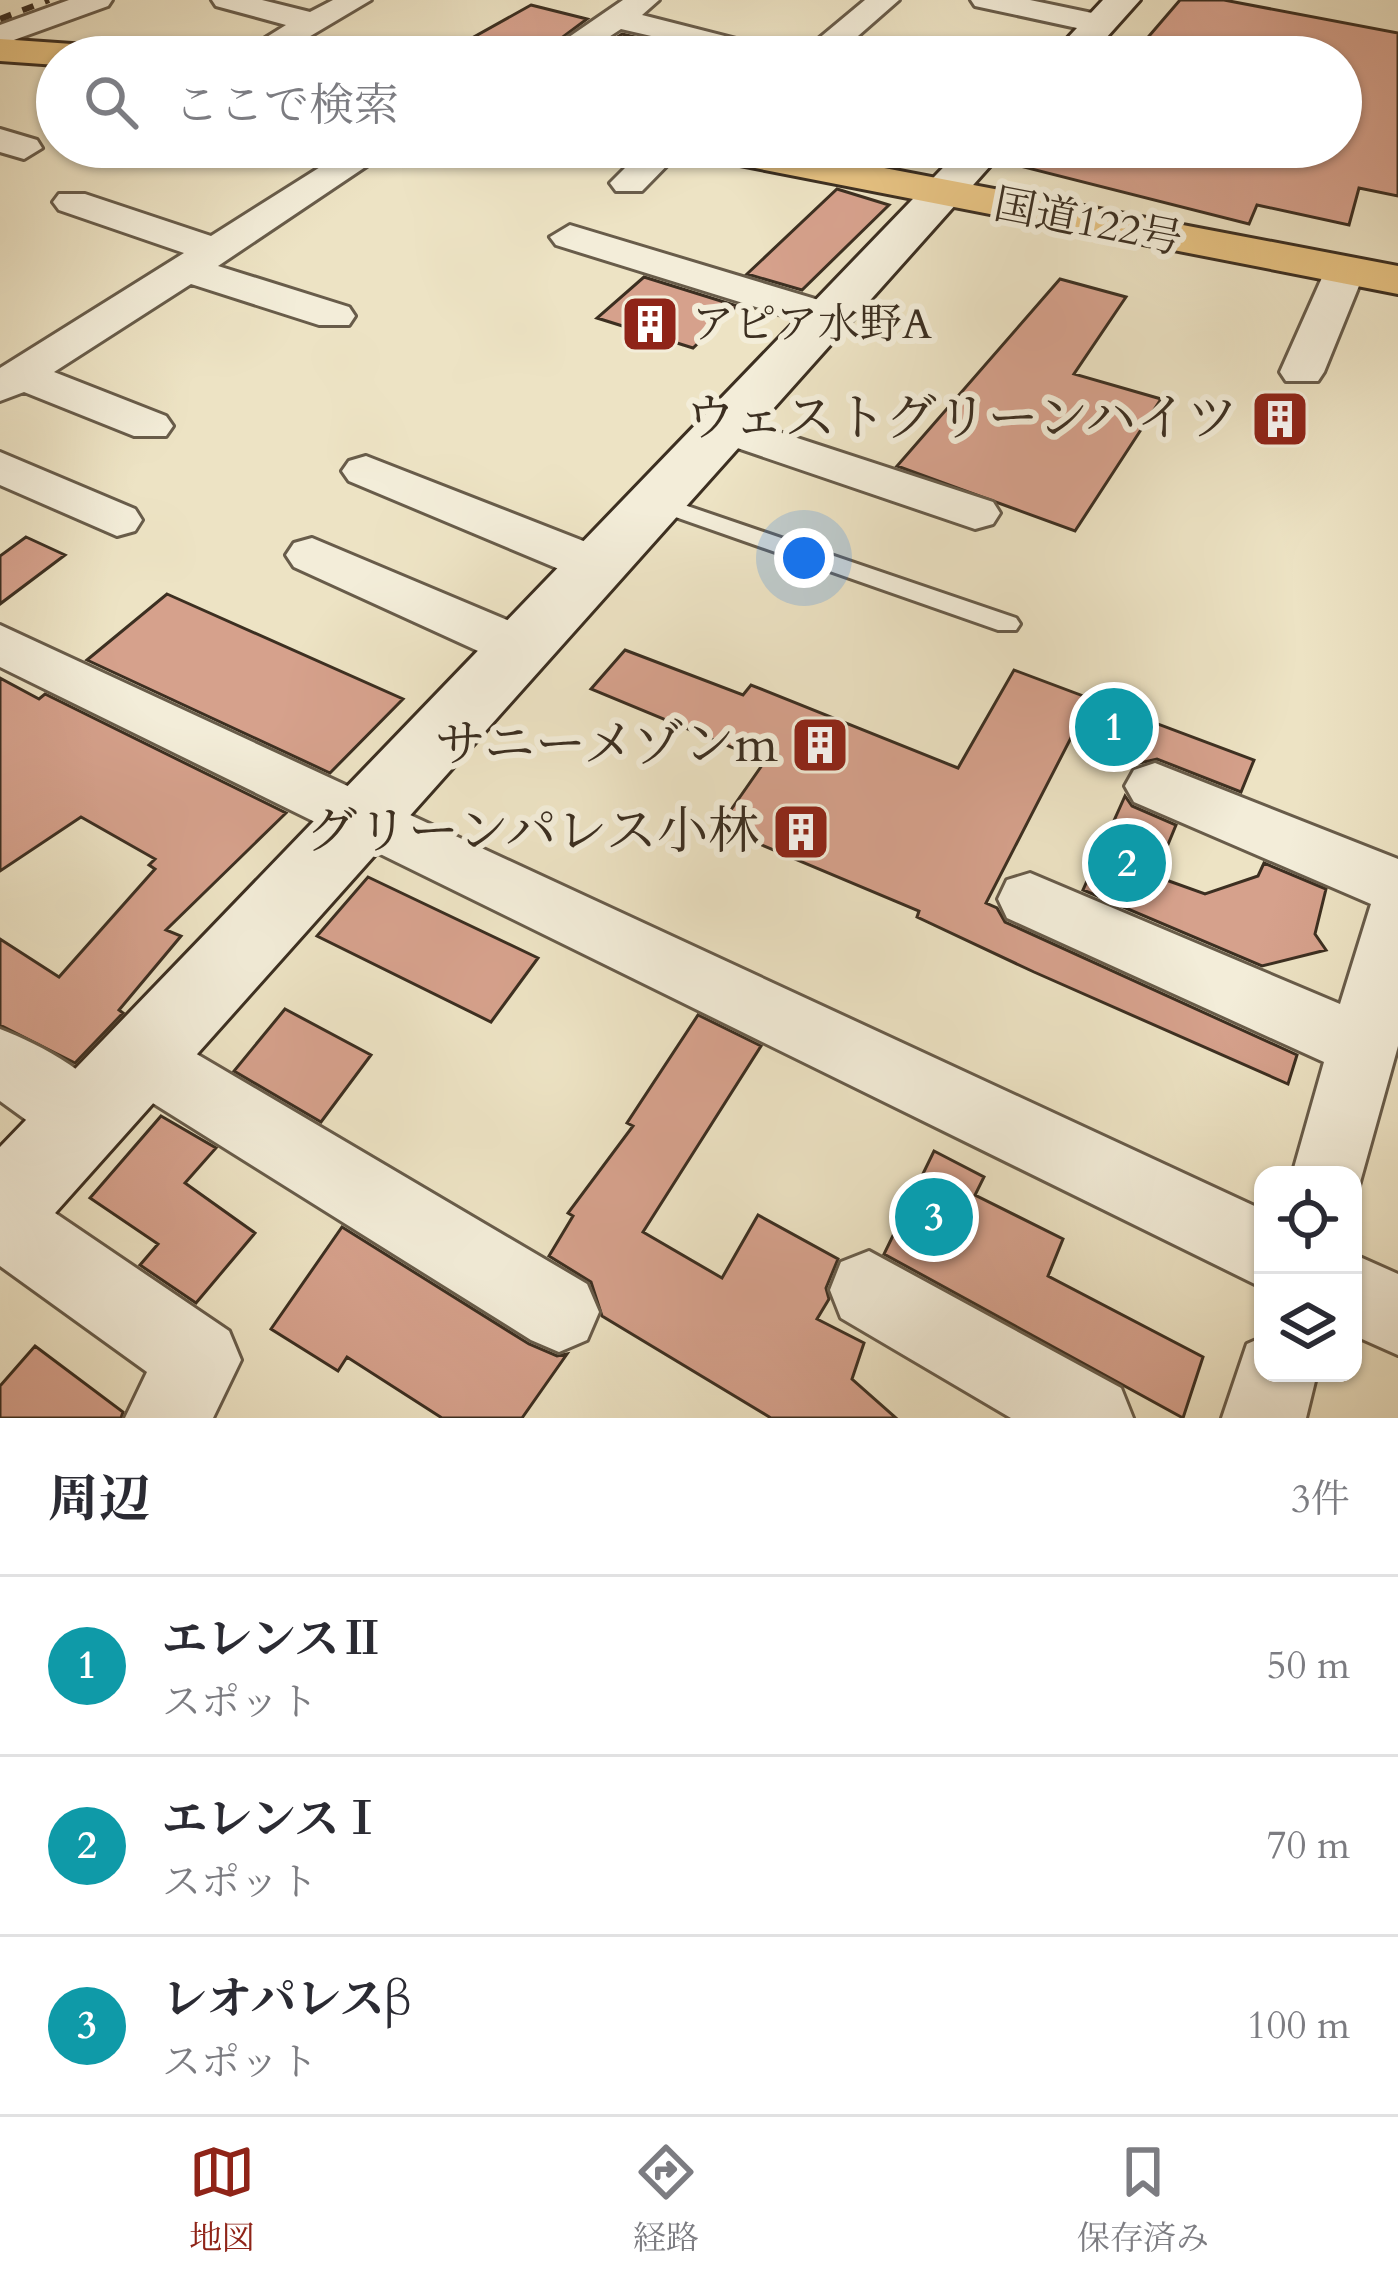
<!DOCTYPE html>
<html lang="ja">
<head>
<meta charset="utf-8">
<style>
  body { margin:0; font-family:Cardo,"Noto Serif JP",serif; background:#f2f2f3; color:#2b2b33 }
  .controls { position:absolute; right:36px; bottom:36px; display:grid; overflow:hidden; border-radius:24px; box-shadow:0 3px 9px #0004 }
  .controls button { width:108px; height:108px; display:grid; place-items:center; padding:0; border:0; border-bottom:3px solid #e1e1e2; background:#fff; color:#2b2b33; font:60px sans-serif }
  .you { position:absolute; left:804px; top:558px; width:42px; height:42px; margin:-30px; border:9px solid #fff; border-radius:50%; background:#1a73e8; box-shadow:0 0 0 18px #1a73e833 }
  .badge { display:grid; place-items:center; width:78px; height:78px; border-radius:50%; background:#8f2418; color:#fff; font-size:39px; font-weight:700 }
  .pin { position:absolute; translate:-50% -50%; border:6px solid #fff; box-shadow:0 3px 12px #0006 }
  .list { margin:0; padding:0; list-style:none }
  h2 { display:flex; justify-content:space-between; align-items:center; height:156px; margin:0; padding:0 48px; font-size:51px }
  h2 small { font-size:39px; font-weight:400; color:#7c7c81 }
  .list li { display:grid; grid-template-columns:78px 1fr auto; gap:36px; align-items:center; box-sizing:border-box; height:180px; padding:0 48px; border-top:3px solid #e1e1e2 }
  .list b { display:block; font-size:45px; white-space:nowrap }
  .list p { margin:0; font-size:39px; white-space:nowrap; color:#7c7c81 }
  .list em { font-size:39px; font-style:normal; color:#7c7c81 }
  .icon { flex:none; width:66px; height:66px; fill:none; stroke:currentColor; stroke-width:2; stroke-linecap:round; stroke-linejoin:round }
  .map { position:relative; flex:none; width:1398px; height:1418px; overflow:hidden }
  .search { position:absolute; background:#fff; box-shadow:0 3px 9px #0004; left:36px; right:36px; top:36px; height:132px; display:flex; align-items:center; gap:30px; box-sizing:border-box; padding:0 42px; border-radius:66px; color:#7c7c81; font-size:45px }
  .sheet { height:696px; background:#fff }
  nav { display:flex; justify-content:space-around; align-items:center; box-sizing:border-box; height:168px; border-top:3px solid #e1e1e2; background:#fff; font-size:33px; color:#7c7c81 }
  nav a { display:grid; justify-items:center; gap:6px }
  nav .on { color:#8f2418 }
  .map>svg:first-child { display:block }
</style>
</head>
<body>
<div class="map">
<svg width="1398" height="1418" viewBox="0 0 1398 1418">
  <rect width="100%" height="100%" fill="#ede3c4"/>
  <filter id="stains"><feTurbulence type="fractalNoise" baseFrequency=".00167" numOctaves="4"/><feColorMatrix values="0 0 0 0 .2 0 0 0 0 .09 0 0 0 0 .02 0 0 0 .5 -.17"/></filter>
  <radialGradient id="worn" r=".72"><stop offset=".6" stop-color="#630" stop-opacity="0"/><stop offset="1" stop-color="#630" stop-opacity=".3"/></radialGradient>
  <path fill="#d6a18c" stroke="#3c2f21" stroke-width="3" d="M1180 0H1224L1398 33V196L1359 188 1349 225 1257 205 1249 224 1004 162 1011 147H1341V57H1131Z
    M531 5 587 19 536 57H438Z
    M622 34 681 48 680 57H586Z
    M837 189 889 205 802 290 747 274Z
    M644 277 737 306 693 348 597 318Z
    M1060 279 1126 297 1074 374 1161 399 1075 531 897 466Z
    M26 537 65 555 0 604V556Z
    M167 594 403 699 330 773 87 660Z
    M625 650 743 695 751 685 958 768 1014 670 1254 760 1241 792 1157 759 1140 763 1142 758 1074 732 986 903 997 908 1005 922 1297 1055 1288 1084 1034 972 917 917 919 911 719 827 765 761 591 689Z
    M0 678 39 699 45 694 286 813 166 930 181 936 119 1010 123 1013 75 1063 0 1025V939L59 977 155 869 149 865 155 859 81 817 0 871Z
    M1125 796 1132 806 1176 825 1155 876 1205 894 1258 876 1264 863 1326 889 1315 934 1326 950 1262 966 1083 890Z
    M368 877 538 958 491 1022 317 936Z
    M285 1009 371 1055 321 1122 234 1071Z
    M698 1015 761 1046 643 1232 722 1278 758 1215 838 1259 826 1288 829 1299 817 1319 864 1343 852 1379 896 1418H771L602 1316 591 1282 549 1256 573 1216 568 1213 633 1126 627 1123Z
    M161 1116 216 1148 185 1183 255 1233 196 1303 140 1265 158 1244 90 1198Z
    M934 1151 984 1177 975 1195 1063 1239 1048 1276 1203 1357 1183 1418 884 1254Z
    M342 1227 529 1344 557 1356 567 1354 522 1418H442L347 1357 338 1371 271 1329Z
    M35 1346 123 1412 121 1418H0V1386Z"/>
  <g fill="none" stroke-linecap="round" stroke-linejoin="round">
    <g stroke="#685c4a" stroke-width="6">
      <path id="lane" d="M655 495 1016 618 1020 624 1016 630H998L647 507 643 502Z"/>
    </g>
    <g stroke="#685c4a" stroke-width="6">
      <path id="street" d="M69 0H112L108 6 0 45V25Z
        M212 0H262L310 12 333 0H371L275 57H235L286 25 216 6Z
        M623 0H659L642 15 799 55 865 0H899L834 57H742L621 29 578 57H540Z
        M971 0H1030L1111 17 1116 24 1100 33 975 6Z
        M0 129 37 140 42 148 24 159 0 152Z
        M352 147H395L218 266 349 307 355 316 349 325H319L191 284 54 372 166 416 173 426 166 436H134L24 392 0 401V368L184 253 59 210 53 202 59 194H85L211 236Z
        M646 147H685L642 191H616L610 183Z
        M570 225 842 307 848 316 842 325 827 329 556 245 550 237Z
        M1345 259 1359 262 1365 271 1324 372 1318 381H1286L1280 372 1325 271 1331 262Z
        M724 414 993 502 1000 513 993 524 975 529 708 438 701 428 708 418Z
        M0 452 135 509 142 520 135 531 117 536 0 485Z
        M366 456 614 553 622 565 614 577 596 582 578 577 349 481 342 471 349 461Z
        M312 538 538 633 546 647 538 661 519 666 500 661 294 567 286 555 294 543Z
        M0 625 1263 1210V1288L0 667Z
        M1155 763 1398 859V1046L1355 1200 1353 1175H1292L1324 1062 1007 918 998 899 1007 880 1030 873 1340 1004 1371 904 1134 802 1125 786 1134 770Z
        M141 1026 166 1036 587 1284 599 1312 587 1340 559 1352 531 1340 116 1080 106 1058 116 1036Z
        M0 1029C42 1045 102 1077 120 1119L110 1143 84 1153 58 1143 0 1101Z
        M0 1183 27 1194 229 1331 241 1360 213 1418H125L147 1372 0 1266Z
        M869 1251 1121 1388 1133 1418H1011L841 1318 830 1290 841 1262Z
        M1353 1254 1398 1274V1355L1353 1335Z
        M1263 1337V1373H1317L1306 1418H1222L1247 1344Z"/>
    </g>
    <g stroke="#3c2f21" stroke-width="6">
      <path id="secondary" d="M1103 0H1140L1089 57H1050Z
        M963 147H1007L31 1240 0 1253V1147Z"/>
    </g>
    <g stroke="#3c2f21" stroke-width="6">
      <path id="highway" d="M0 39 101 46 120 57H57V65L0 61Z
        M688 147H774L1398 266V294L709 159 694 156Z"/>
    </g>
    <use href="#lane" fill="#f3edd9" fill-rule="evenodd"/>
    <use href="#street" fill="#f3edd9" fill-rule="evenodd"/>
    <use href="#secondary" fill="#f3edd9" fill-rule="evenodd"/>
    <use href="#highway" fill="#e6c282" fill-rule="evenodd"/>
    <path stroke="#3c2f21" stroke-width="6" stroke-dasharray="12 12" stroke-linecap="butt" d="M0 19 49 0"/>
  </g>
  <defs>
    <g id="building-square" transform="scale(3)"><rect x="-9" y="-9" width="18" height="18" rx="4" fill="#8f2418" stroke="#f3edd9"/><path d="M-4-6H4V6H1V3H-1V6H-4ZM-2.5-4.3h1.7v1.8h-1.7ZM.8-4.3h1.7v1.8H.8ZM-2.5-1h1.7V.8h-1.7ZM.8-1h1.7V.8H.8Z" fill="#fff"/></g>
  </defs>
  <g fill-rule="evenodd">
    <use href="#building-square" x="650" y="324"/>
    <use href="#building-square" x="1280" y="419"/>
    <use href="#building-square" x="820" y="745"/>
    <use href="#building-square" x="801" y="832"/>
  </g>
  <g text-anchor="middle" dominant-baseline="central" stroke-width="12" stroke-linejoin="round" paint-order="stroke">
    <g font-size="42" fill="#3c2f21" stroke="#f3edd9">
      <text transform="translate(1088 222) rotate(11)">国道122号</text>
    </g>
    <g font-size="42" fill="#3c2f21" stroke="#f3edd9" text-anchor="start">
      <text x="692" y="324">アピア水野A</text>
    </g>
    <g font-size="51" fill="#3c2f21" stroke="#f3edd9" text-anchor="end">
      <text x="1238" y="419">ウェストグリーンハイツ</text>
      <text x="778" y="745">サニーメゾンm</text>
      <text x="759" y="832">グリーンパレス小林</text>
    </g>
  </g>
  <rect width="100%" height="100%" filter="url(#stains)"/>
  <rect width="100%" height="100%" fill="url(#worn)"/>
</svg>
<div class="controls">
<button><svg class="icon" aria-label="locate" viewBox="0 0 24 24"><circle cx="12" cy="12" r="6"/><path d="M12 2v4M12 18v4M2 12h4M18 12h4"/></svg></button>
<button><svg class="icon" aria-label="layers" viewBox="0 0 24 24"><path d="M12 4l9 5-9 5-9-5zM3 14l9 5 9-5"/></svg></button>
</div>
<div class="you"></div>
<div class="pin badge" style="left:1114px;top:727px;background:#0f9aa8">1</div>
<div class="pin badge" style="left:1127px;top:863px;background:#0f9aa8">2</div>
<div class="pin badge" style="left:934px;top:1217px;background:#0f9aa8">3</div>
<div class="search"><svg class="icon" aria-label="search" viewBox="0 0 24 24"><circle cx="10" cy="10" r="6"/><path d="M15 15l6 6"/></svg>ここで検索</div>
</div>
<section class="sheet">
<h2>周辺<small>3件</small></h2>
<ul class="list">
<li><span class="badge" style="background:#0f9aa8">1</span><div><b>エレンスⅡ</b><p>スポット</p></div><em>50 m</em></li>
<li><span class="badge" style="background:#0f9aa8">2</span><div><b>エレンスⅠ</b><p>スポット</p></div><em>70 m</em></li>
<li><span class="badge" style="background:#0f9aa8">3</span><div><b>レオパレスβ</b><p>スポット</p></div><em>100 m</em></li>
</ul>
</section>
<nav>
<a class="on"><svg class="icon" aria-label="map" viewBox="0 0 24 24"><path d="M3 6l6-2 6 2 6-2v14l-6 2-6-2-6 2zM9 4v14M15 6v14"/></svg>地図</a>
<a><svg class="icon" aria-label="directions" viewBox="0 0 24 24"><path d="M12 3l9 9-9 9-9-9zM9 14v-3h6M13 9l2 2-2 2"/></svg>経路</a>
<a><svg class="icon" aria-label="saved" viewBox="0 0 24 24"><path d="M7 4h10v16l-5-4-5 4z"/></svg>保存済み</a>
</nav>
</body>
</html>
